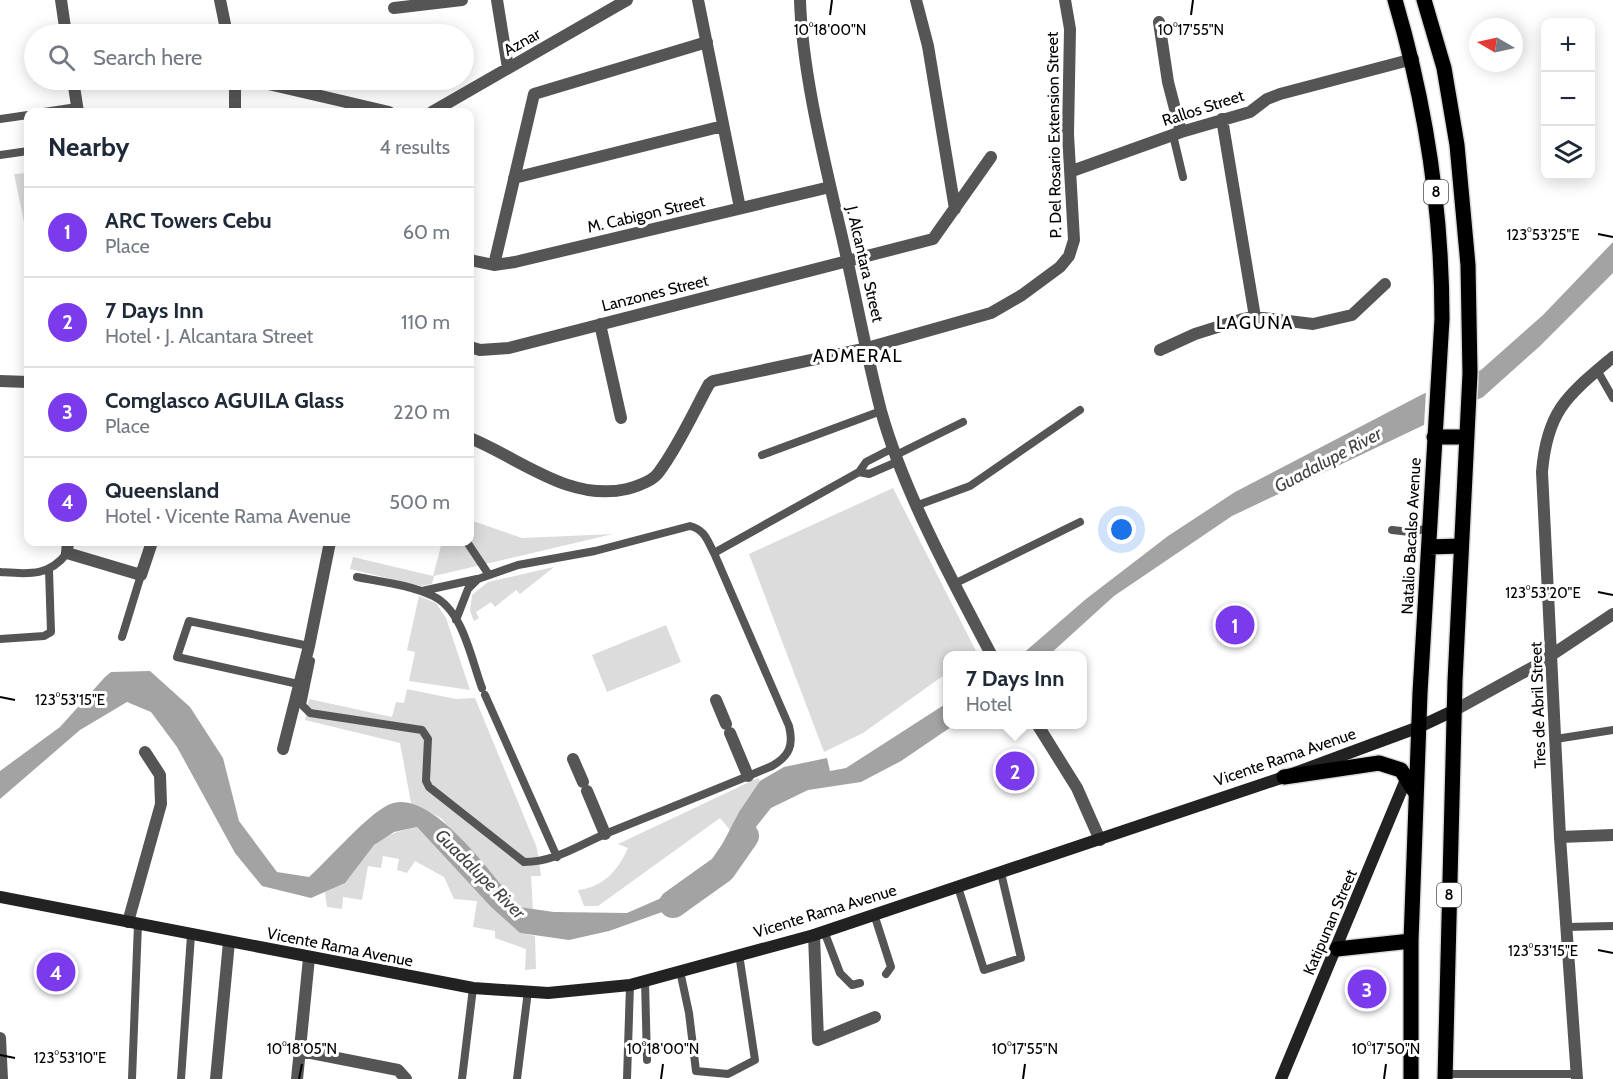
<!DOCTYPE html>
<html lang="en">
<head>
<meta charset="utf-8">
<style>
  body { margin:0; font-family:Cabin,sans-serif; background:#f6f6f7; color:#1f2937 }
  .controls { position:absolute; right:18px; top:18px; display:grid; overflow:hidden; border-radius:12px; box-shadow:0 3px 15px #0003 }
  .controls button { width:54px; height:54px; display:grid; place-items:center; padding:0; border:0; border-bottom:2px solid #e0e1e3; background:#fff; color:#1f2937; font:30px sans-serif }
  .compass { position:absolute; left:1469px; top:18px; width:54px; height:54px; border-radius:50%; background:#fff; box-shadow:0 3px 15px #0003; rotate:279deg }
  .you { position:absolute; left:1122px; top:530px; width:21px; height:21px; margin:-15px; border:4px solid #fff; border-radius:50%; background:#1a73e8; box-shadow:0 0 0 9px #1a73e833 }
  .badge { display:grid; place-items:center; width:39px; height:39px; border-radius:50%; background:#7c3aed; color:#fff; font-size:20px; font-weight:700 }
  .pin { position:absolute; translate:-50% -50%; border:3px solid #fff; box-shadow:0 2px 6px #0006 }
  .popup { position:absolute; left:943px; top:651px; width:144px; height:78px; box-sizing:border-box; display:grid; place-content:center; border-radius:12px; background:#fff; filter:drop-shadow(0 2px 4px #0005); font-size:20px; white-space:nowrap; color:#747a83 }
  .popup b { font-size:22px; color:#1f2937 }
  .popup::after { content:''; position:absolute; left:50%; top:100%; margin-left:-12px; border:12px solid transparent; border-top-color:#fff }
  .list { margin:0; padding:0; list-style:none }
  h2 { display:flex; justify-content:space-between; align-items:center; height:78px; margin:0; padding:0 24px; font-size:26px }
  h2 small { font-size:20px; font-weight:400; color:#747a83 }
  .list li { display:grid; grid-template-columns:39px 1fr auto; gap:18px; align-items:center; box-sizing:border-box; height:90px; padding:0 24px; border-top:2px solid #e0e1e3 }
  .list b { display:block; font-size:22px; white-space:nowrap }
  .list p { margin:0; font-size:20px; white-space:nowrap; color:#747a83 }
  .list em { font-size:20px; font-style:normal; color:#747a83 }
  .icon { flex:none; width:33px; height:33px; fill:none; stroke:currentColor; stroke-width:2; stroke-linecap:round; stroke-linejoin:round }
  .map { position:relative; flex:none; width:1613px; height:1079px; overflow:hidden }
  .search { position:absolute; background:#fff; box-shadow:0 3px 15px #0003; left:24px; top:24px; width:450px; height:66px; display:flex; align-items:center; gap:15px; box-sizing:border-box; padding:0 21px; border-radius:33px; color:#747a83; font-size:22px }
  .panel { position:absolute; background:#fff; box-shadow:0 3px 15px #0003; left:24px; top:108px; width:450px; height:438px; border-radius:12px }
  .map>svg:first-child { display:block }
</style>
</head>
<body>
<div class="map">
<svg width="1613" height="1079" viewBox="0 0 1613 1079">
  <rect width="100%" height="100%" fill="#fff"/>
  <path fill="#dcdcdc" d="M28 173V226L25 227 14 174Z
    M893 488 977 653 973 655 948 656 947 673 863 733 824 752 749 554Z
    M470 520 522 538 613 534 434 576 432 584 420 586 350 569 353 557 433 576 442 542H470Z
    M554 567 520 594 516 590 495 607 491 602 476 612 479 618 474 621 470 611 472 595 488 582Z
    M419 596 436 603 446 618 470 690 409 681 415 652 407 650Z
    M666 625 681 662 607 692 592 655Z
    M407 689 456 699 475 698 537 848 541 876H531L533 909 519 907 441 818 411 803 400 743 305 720 309 699 392 717 396 702 404 703Z
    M758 778 760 781 730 830 720 818 598 906H584L578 890C604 887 618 870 628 848L618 844Z
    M417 827 491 907 520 933 535 936 536 969 525 970 526 949 495 938V931L473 927 477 901 454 899 444 877 415 861 407 873 397 870 399 859 383 856 381 868 368 866 362 900 343 897 342 909 327 907 325 892C355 878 352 868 373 846 384 834 401 831 417 827Z"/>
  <path fill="#a3a3a3" d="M1613 242V273L1540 346 1483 397 1232 516 1114 596 1049 655 1020 656 1086 599 1168 536 1235 492 1423 394 1481 370 1543 315Z
    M150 671 190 707 223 758 239 821 277 872 309 877C330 858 366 816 388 805 430 784 495 879 519 907L554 912 627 913 675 892 714 860 739 812 760 781 784 767 827 758 830 771 846 768 947 703 948 724 954 725 901 761 861 782 808 790 771 808 725 866 665 911 609 931 569 940 520 933 491 907 417 827 394 832 374 845 345 883 311 898 262 886 235 853 177 747 151 712 127 702 80 730 0 799V771L60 727 105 677 111 672Z"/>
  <path fill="#fff" d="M1476 370 1475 404 1424 426 1426 392Z"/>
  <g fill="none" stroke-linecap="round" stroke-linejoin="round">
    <path stroke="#a3a3a3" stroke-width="28" d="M673 904 722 869 745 836"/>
    <g stroke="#dbdbdb" stroke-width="18">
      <path id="primary" d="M1395 0C1426 105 1442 210 1442 319L1420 693 1411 941V1079
        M1424 0 1444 68 1457 145 1468 265 1470 373 1455 681 1445 1079
        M1434 437H1467
        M1429 547 1461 546
        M1284 777 1379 763 1401 770 1415 792
        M1337 949 1411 941"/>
    </g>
    <path stroke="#555" stroke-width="8" d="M44 112 77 107
      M0 119 28 115
      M1173 135 1183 177
      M0 155 28 151
      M1597 370 1613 398
      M762 455 881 411
      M896 455 963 422
      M859 472 869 474 899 461
      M918 505 970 486 1080 410
      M1392 530 1410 532 1430 528
      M467 542 489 575
      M714 553 859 472 866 462 893 448
      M0 572C28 574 49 577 67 553
      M357 577C382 582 411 585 433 596 463 610 471 659 482 688
      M954 584 1080 522
      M422 591 477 579
      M122 637 141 575
      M0 639 44 636 51 632 49 570
      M311 661 302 705 310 713 422 730 428 739 426 781 429 787 524 862C556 862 580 844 610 832 664 810 718 789 772 766 789 756 794 746 789 726L714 553C707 540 705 530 690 526L595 551 518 565 478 579 468 589 456 620
      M298 684 177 657 189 621 309 646
      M485 695 557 857
      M1556 739 1613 730
      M958 887 984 970 1021 958 1001 873
      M874 914 891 967 886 974
      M1565 927 1613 926
      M824 931 840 973 852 985 860 983
      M680 971 689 1013 696 1071 728 1074 755 1060 739 954
      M645 981 647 1060
      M1445 1074H1577
      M132 1079 138 924
      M181 1079 191 935
      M462 1079 473 988
      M517 1079 528 991
      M627 1079 630 985"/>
    <path stroke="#555" stroke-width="12" d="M716 700 726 724
      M730 733 748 776
      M573 759 583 782
      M587 791 605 834"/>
    <path stroke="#555" stroke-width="12" d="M61 0 66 34
      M220 0 227 34
      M497 0 508 68
      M698 0 740 208
      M916 0 928 46 955 209
      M394 8 462 0
      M1159 22 1168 82 1181 132
      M73 80 78 112
      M252 80 389 112
      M235 112V80
      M432 112 627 0
      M1222 119 1255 317
      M1053 139 1068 134
      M1072 171 1181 132 1250 112 1267 99 1280 94 1413 59
      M514 178 723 126
      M470 260 494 265 515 262 830 187
      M494 265 534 94 707 42
      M600 324 621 418
      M470 347 480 350 509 348 933 239 991 157
      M1160 350 1195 334 1243 319 1255 317 1313 324 1352 315 1385 284
      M0 381 28 382
      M470 438C521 459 569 502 627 489 638 486 653 481 659 472 679 445 693 413 709 384L713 381 867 348 991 313 1022 295 1060 267 1069 256 1074 240 1068 134 1070 29 1065 0
      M68 542 67 553 141 575 152 542
      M283 749 309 646 330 542
      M1560 837 1613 835
      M128 922 161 804 160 775 145 752
      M814 935 818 1040 875 1017
      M301 1051 398 1070 406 1079
      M216 1079 229 942
      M297 1079 309 958"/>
    <path stroke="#555" stroke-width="12" d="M800 0C802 70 823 155 839 224 854 286 865 350 881 411 904 493 952 580 992 656
      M1455 710 1535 666 1613 614
      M1037 724 1077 788 1100 840
      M0 1038 2 1079
      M1577 1079 1560 837 1542 472C1547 410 1568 395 1613 357"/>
    <path stroke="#222" stroke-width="12" d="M0 897 473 988 548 993 630 985 814 935 1284 777 1419 727 1455 710
      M1281 1079 1407 777"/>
    <use href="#primary" stroke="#000" stroke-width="15"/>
  </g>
  <path fill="none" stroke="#000" stroke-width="2" d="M830 15 832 0M1191 15 1193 0M1598 234 1613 237M1598 592 1613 595M0 697 15 700M1598 950 1613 953M0 1055 15 1058M299 1079 302 1064M661 1079 663 1064M1023 1079 1025 1064M1384 1079 1386 1064"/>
  <g text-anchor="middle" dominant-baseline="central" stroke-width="6" stroke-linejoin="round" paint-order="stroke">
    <g fill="#fff" stroke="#4c4c4c" stroke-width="1.5">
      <rect x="1424" y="180" width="24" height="24" rx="4.5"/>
      <rect x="1437" y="883" width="24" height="24" rx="4.5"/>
    </g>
    <g font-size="15" font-weight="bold" fill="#000">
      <text x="1436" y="192">8</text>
      <text x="1449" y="895">8</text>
    </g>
    <g font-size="16" fill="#000" stroke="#fff">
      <text transform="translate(522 42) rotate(-29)">Aznar</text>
      <text transform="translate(1203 108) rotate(-18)">Rallos Street</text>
      <text transform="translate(1054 135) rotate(-91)">P. Del Rosario Extension Street</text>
      <text transform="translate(646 214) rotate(-13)">M. Cabigon Street</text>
      <text transform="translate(865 264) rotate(77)">J. Alcantara Street</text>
      <text transform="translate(655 293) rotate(-14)">Lanzones Street</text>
      <text transform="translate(1411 536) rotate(-87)">Natalio Bacalso Avenue</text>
      <text transform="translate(1538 705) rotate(-92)">Tres de Abril Street</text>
      <text transform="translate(1285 757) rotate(-19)">Vicente Rama Avenue</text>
      <text transform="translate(825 911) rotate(-17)">Vicente Rama Avenue</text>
      <text transform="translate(1330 922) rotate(-67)">Katipunan Street</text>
      <text transform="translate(340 947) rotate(11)">Vicente Rama Avenue</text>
    </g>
    <g font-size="18" letter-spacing="1.5" fill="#000" stroke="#fff">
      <text x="1255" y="323">LAGUNA</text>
      <text x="858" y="356">ADMERAL</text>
    </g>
    <g font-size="18" font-style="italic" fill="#444" stroke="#fff">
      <text transform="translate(1328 460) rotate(-28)">Guadalupe River</text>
      <text transform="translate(480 874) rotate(45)">Guadalupe River</text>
    </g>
  </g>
  <g font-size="15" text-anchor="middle" fill="#000" stroke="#fff" stroke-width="6" stroke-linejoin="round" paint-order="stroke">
    <text x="830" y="35">10°18'00"N</text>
    <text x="1191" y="35">10°17'55"N</text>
    <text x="1543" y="240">123°53'25"E</text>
    <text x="1543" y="598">123°53'20"E</text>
    <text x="70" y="705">123°53'15"E</text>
    <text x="1543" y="956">123°53'15"E</text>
    <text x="302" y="1054">10°18'05"N</text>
    <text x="663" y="1054">10°18'00"N</text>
    <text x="1025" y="1054">10°17'55"N</text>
    <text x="1386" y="1054">10°17'50"N</text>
    <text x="70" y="1063">123°53'10"E</text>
  </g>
</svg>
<div class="controls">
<button>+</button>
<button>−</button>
<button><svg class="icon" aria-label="layers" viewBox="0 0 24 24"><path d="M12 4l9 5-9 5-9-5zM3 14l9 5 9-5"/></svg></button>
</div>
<svg class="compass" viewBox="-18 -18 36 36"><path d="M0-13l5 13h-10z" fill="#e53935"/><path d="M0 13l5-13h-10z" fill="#747a83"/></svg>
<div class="you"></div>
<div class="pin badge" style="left:1235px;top:625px">1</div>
<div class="pin badge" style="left:1015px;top:771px">2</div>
<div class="popup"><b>7 Days Inn</b>Hotel</div>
<div class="pin badge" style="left:1367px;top:989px">3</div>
<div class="pin badge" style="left:56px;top:972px">4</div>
<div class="search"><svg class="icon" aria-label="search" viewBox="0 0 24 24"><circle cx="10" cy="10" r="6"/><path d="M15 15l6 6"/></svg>Search here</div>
<section class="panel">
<h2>Nearby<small>4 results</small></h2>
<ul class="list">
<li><span class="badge">1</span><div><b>ARC Towers Cebu</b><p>Place</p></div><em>60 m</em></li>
<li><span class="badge">2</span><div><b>7 Days Inn</b><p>Hotel · J. Alcantara Street</p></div><em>110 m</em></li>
<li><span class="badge">3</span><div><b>Comglasco AGUILA Glass</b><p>Place</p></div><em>220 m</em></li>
<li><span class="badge">4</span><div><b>Queensland</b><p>Hotel · Vicente Rama Avenue</p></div><em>500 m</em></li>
</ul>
</section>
</div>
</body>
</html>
